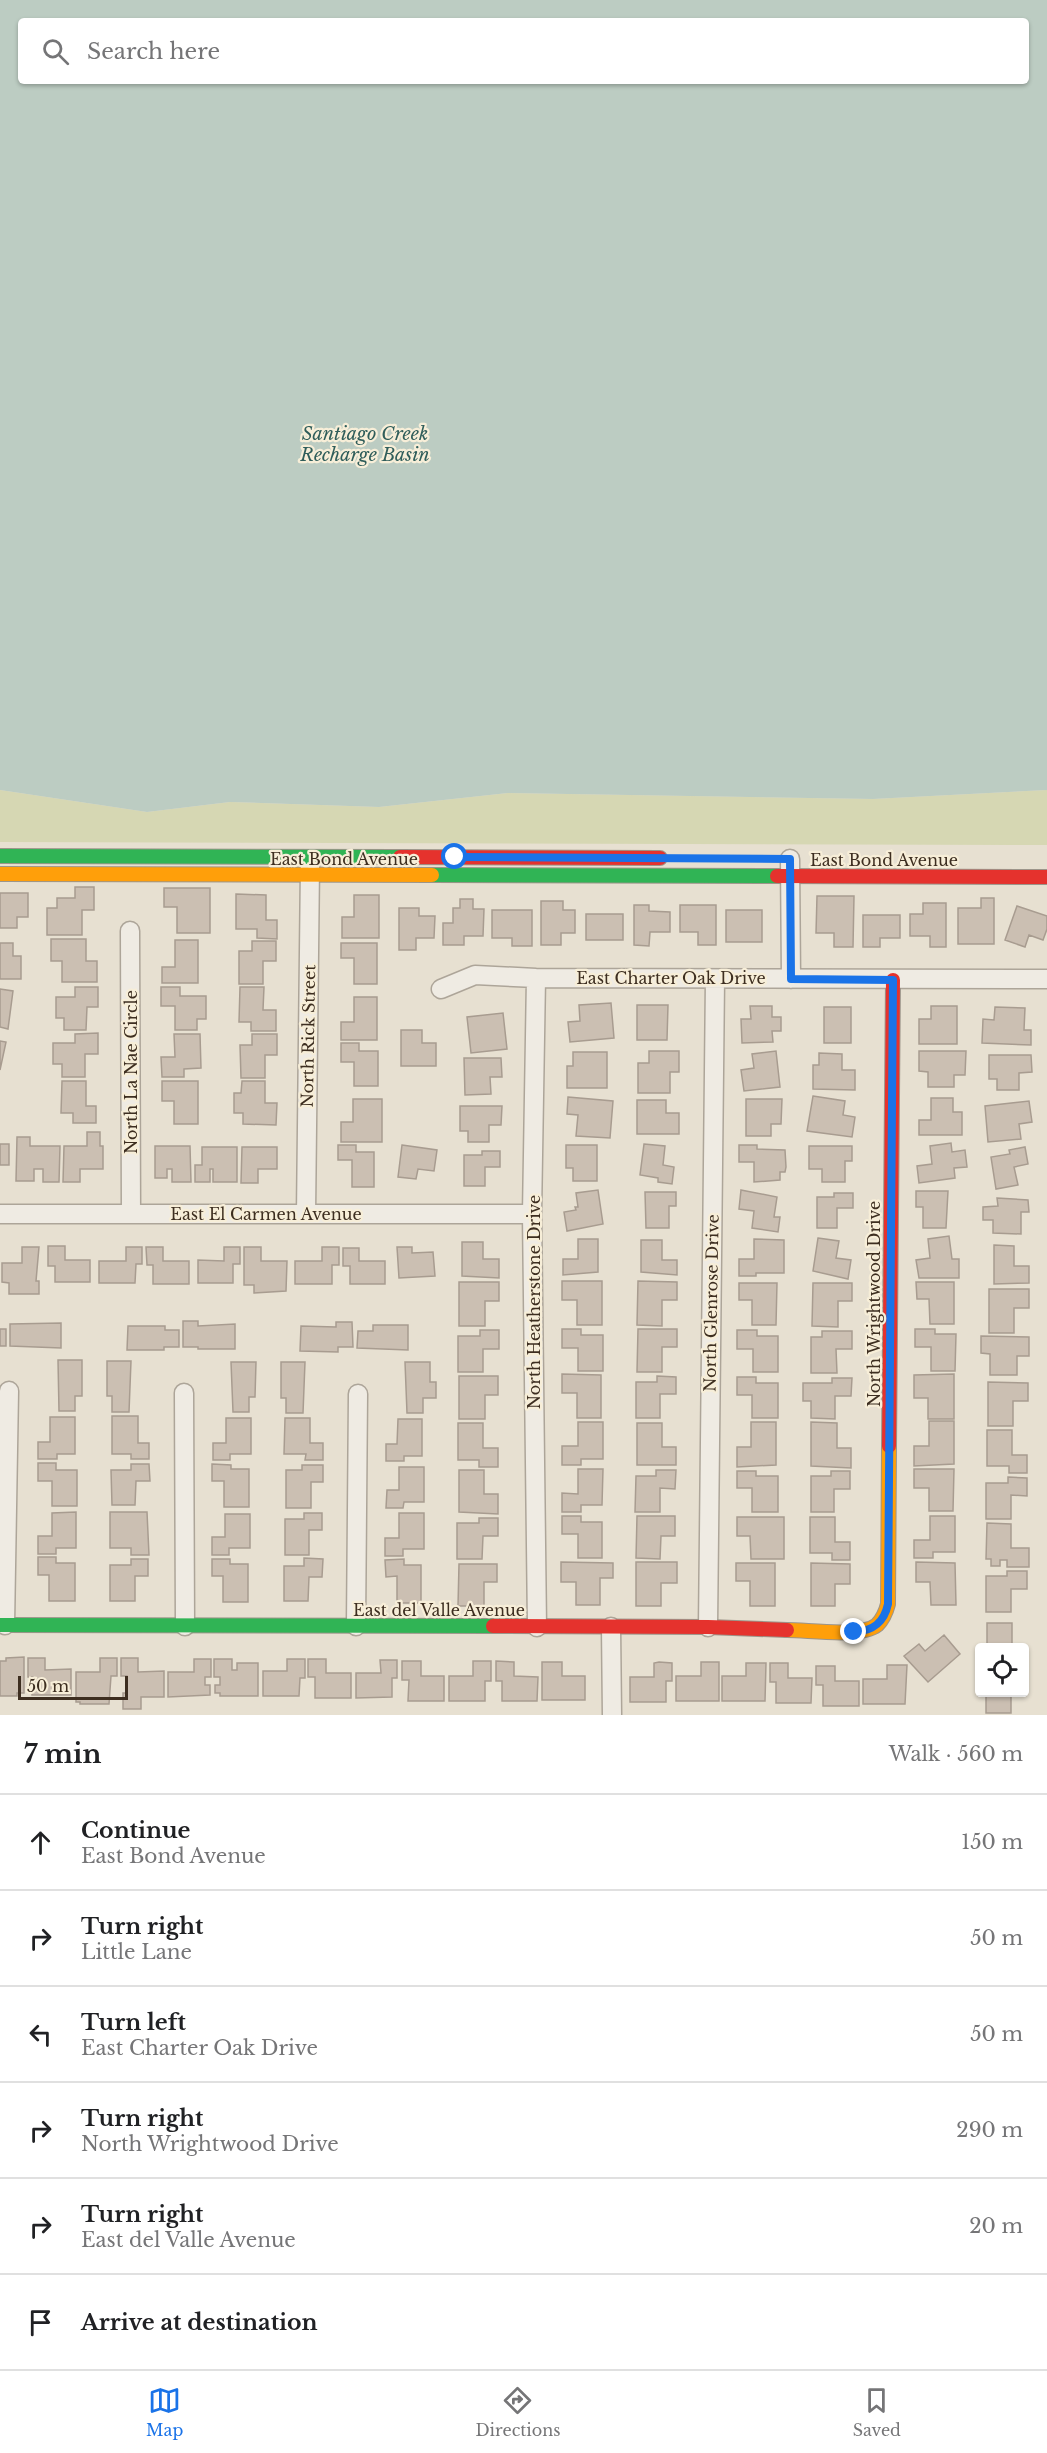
<!DOCTYPE html>
<html lang="en">
<head>
<meta charset="utf-8">
<style>
  body { margin:0; font-family:"Libre Baskerville",serif; background:#f6f6f6; color:#202124 }
  .controls { position:absolute; right:18px; bottom:18px; display:grid; overflow:hidden; border-radius:6px; box-shadow:0 2px 4px #0004 }
  .controls button { width:54px; height:54px; display:grid; place-items:center; padding:0; border:0; border-bottom:2px solid #e0e0e0; background:#fff; color:#202124; font:30px sans-serif }
  .scale { position:absolute; left:18px; bottom:15px; width:110px; box-sizing:border-box; padding-left:6px; border:3px solid #3d2e20; border-top:0; font-size:16px; line-height:21px; white-space:nowrap; color:#3d2e20; -webkit-text-stroke:4px #f7eed8; paint-order:stroke }
  .stop { position:absolute; width:18px; height:18px; margin:-14px; border:4px solid #1a73e8; border-radius:50%; background:#fff }
  .stop.end { background:#1a73e8; border-color:#fff; box-shadow:0 2px 6px #0008 }
  .list { margin:0; padding:0; list-style:none }
  h2 { display:flex; justify-content:space-between; align-items:center; height:78px; margin:0; padding:0 24px; font-size:26px }
  h2 small { font-size:20px; font-weight:400; color:#757577 }
  .list li { display:grid; grid-template-columns:39px 1fr auto; gap:18px; align-items:center; box-sizing:border-box; height:96px; padding:0 24px; border-top:2px solid #e0e0e0 }
  .list b { display:block; font-size:22px; white-space:nowrap }
  .list p { margin:0; font-size:20px; white-space:nowrap; color:#757577 }
  .list em { font-size:20px; font-style:normal; color:#757577 }
  .icon { flex:none; width:33px; height:33px; fill:none; stroke:currentColor; stroke-width:2; stroke-linecap:round; stroke-linejoin:round }
  .map { position:relative; flex:none; width:1047px; height:1715px; overflow:hidden }
  .search { position:absolute; background:#fff; box-shadow:0 2px 4px #0004; left:18px; right:18px; top:18px; height:66px; display:flex; align-items:center; gap:15px; box-sizing:border-box; padding:0 21px; border-radius:6px; color:#757577; font-size:22px }
  .sheet { height:654px; background:#fff }
  nav { display:flex; justify-content:space-around; align-items:center; box-sizing:border-box; height:84px; border-top:2px solid #e0e0e0; background:#fff; font-size:16px; color:#757577 }
  nav a { display:grid; justify-items:center; gap:3px }
  nav .on { color:#1a73e8 }
  .map>svg:first-child { display:block }
</style>
</head>
<body>
<div class="map">
<svg width="1047" height="1715" viewBox="0 0 1047 1715">
  <rect width="100%" height="100%" fill="#e7e0d1"/>
  <path fill="#d6d7b3" d="M0 790 147 812 230 802 379 807 508 793 873 799 1047 790V845L0 842Z"/>
  <path fill="#bcccc2" fill-rule="evenodd" d="M0 0H1047V790L873 799 508 793 379 807 230 802 147 812 0 790ZM21 21H1026V81H21Z"/>
  <path fill="#cbbfb2" stroke="#a89c90" stroke-width="1.5" d="M75 887H94V910H82V935H47V908H57V898H75Z
    M164 888H210V933H177V907H164Z
    M0 893H28V917H17V928H0Z
    M236 894 266 895V920H277V939L257 938V929H236Z
    M354 895H379V938H342V917H354Z
    M817 896H854L853 947H834V933H816Z
    M981 898H994V944H958V908H981Z
    M460 899H473V909H484L483 936H464V945H443V923H453V908H460Z
    M541 901H563V910H575V933H561V945H541Z
    M923 903H946V947H930V936H910V914H923Z
    M634 905H649V911L670 912V932H650L649 946 634 945Z
    M680 905H716V945H698V932H680Z
    M1017 906 1047 916V929L1043 940 1029 935 1025 947 1005 940Z
    M399 908H419V916H435L434 938H416V950H399Z
    M492 910H532V946H512V938H492Z
    M726 910H762V942H726Z
    M586 914H623V940H586Z
    M863 915H900V938H880V947H863Z
    M51 939H86V961H97V982H62V961H51Z
    M175 940H198V983H162V967H175Z
    M252 941H276V961H263V984H239V951H252Z
    M0 943H13V956H21V979H0Z
    M341 943H377V984H354V958H341Z
    M75 987H98V1007H87L86 1030H64V1018H56V997H75Z
    M161 987H180V996H206V1019H197V1030H175V1006H161Z
    M240 987H264L263 1010H276V1031H251V1022H239Z
    M0 989 13 991 8 1029 0 1027Z
    M354 997H377V1040H341V1022H354Z
    M611 1003 614 1038 570 1042 568 1022 580 1021 579 1005Z
    M637 1005H668L667 1040H637Z
    M750 1006H772V1017H781V1031H772L773 1042 742 1043 741 1019H751Z
    M931 1006H957V1044H919V1019H931Z
    M824 1007H851V1043H824Z
    M995 1007 1025 1008 1024 1030H1031V1045L982 1043 983 1019 994 1020Z
    M503 1013 507 1049 471 1053 467 1017Z
    M401 1030H422V1043H436V1066H401Z
    M98 1033V1054H85V1077H62V1064H53V1043H75V1034Z
    M174 1034H200L201 1068 184 1069V1077H162L161 1057H175Z
    M252 1034H277V1055H265V1078H241L240 1045H252Z
    M0 1041 6 1042 0 1070Z
    M341 1043H359V1051H378V1086H354V1062H341Z
    M649 1051H679V1072H670V1093H638V1063H649Z
    M776 1051 780 1087 744 1091 741 1070 754 1068 752 1054Z
    M919 1051H966L965 1075H954V1087H928V1072L919 1071Z
    M573 1052H607V1088H567V1066H573Z
    M819 1053 842 1054V1070H855V1090L813 1089V1065H819Z
    M989 1055H1031L1032 1072 1019 1073V1090H997V1079H989Z
    M464 1058H501L502 1077H490L491 1094 465 1095Z
    M62 1081H86V1106H96V1123H73V1113H61Z
    M162 1081H198V1124H174V1101H162Z
    M242 1081H265V1103H277L276 1125 243 1124V1113H234V1093H241Z
    M813 1096 845 1101 843 1115 855 1117 852 1137 807 1131Z
    M568 1097 613 1101 610 1138 576 1136 578 1115 567 1114Z
    M931 1098H953V1112H962V1135H919V1120H931Z
    M353 1099H382V1142H341V1122H353Z
    M746 1099H782L781 1124H771V1136H746Z
    M637 1100H666V1113H679V1134H637Z
    M1029 1101 1032 1122 1019 1124 1021 1139 988 1142 985 1106Z
    M460 1106H502L501 1125H489V1142H468V1131H460Z
    M87 1132H100V1146H103V1169H80V1182H63L64 1146H87Z
    M17 1137H30V1146H60L59 1182H43V1169H34V1181H16Z
    M951 1143 952 1152 965 1150 967 1167 954 1168 955 1178 919 1183 917 1166 932 1164 930 1146Z
    M0 1144H9V1165H0Z
    M644 1144 665 1146 663 1165 674 1167 672 1184 658 1182V1178L640 1175Z
    M338 1145H356V1152H374V1187H352V1160H338Z
    M402 1145 437 1150 434 1171 418 1169 416 1179 398 1177Z
    M566 1145H597V1181H573V1168H566Z
    M739 1145H757V1149L785 1150 786 1167 785 1172H780V1180L754 1182V1162H739Z
    M155 1146H190L191 1182H172V1169H167V1178H155Z
    M809 1146H852V1161H845V1182H822V1169H809Z
    M202 1147H237V1182H213V1169H210V1182H195V1165H202Z
    M242 1147H277V1169H258V1183H241Z
    M1025 1147 1028 1164 1014 1167 1018 1185 996 1189 991 1157 1010 1154 1009 1150Z
    M482 1151H500V1167H485V1186H464V1155H482Z
    M598 1190 603 1224 567 1231 564 1212 576 1210 575 1207H578L576 1193Z
    M741 1190 777 1197 774 1217H780L778 1232 752 1228 754 1211 739 1209Z
    M916 1191H948L946 1228H923V1207H916Z
    M645 1192H676V1206H669V1228H646Z
    M834 1193H853V1208H837V1228H817V1197H834Z
    M997 1198 1028 1200 1029 1212H1021V1234L993 1233V1220H983V1207L998 1206Z
    M949 1236 952 1259H959V1278H919L916 1260 930 1258 928 1239Z
    M818 1238 839 1241 836 1258 851 1260 848 1279 813 1271Z
    M578 1239H598V1272L563 1275V1259H578Z
    M754 1239 784 1240V1273H756V1276H739V1259H754Z
    M641 1240H662V1260H677V1275L641 1272Z
    M462 1242H483V1259H499V1278L462 1276Z
    M994 1245 1014 1246V1266H1029V1283L994 1284Z
    M48 1246H65V1260H90V1282H55V1266H48Z
    M22 1247H39L36 1281H39V1294H9V1283L2 1282V1263H22Z
    M126 1247H142V1264H136L135 1283H99V1261H126Z
    M146 1247H163V1261H189V1284H153V1265H147Z
    M224 1247H240V1264H233V1283H198V1260L224 1261Z
    M244 1247H261V1261H287L286 1291 254 1293V1285H244Z
    M322 1247H339V1265H332V1284H295V1261H322Z
    M397 1247H412V1253L433 1252 435 1276 399 1278Z
    M343 1248H359V1261H385V1284H350V1266H343Z
    M562 1281H602V1325H577V1300H562Z
    M638 1281 677 1282V1300H662V1326L637 1325Z
    M459 1282H499V1301H485V1326H459Z
    M916 1282H954V1324H930L929 1299H917Z
    M739 1283H777L776 1325H752V1300H739Z
    M813 1283H852V1301H838V1327L812 1326Z
    M989 1289H1029V1308H1014V1333H989Z
    M183 1321H198V1326L235 1324V1349H198V1347H183Z
    M336 1322H352L353 1347H338V1352L300 1351 301 1326 336 1327Z
    M61 1323V1348L10 1346V1324Z
    M373 1325H408V1350L357 1348 358 1331H373Z
    M128 1326H165V1330H179V1347H164V1350H127Z
    M0 1329H6V1346H0Z
    M562 1329H581V1335H603V1371H578V1348H562Z
    M638 1329H677V1347H662V1372H637Z
    M915 1329H935V1334H956L955 1371H931V1347H915Z
    M480 1330H499V1349H483V1372H458V1336H480Z
    M737 1330H757V1336H778V1372H753V1349H737Z
    M822 1331H852V1349H836L837 1373H811V1337H822Z
    M981 1336 1029 1337V1356H1017V1375H990V1354L981 1353Z
    M58 1360H82V1396H75V1411H59Z
    M107 1361H131L129 1412H112V1396H107Z
    M231 1362H256L255 1397H249V1412H233Z
    M281 1362H305L303 1413H286V1398H281Z
    M405 1362H430V1382H436V1398H423V1413H407Z
    M562 1374 601 1375V1418H577V1393H562Z
    M954 1374V1419H928V1398H914V1375Z
    M459 1376H498V1395H485V1419H459Z
    M657 1376 676 1377V1394H660V1418H636V1382H657Z
    M737 1377H756V1383H778V1418H752V1395H737Z
    M832 1378H852L851 1396H835V1419L811 1418V1401H803V1383H832Z
    M988 1382 1028 1383V1401H1013V1426H988Z
    M112 1416H138V1443H149V1459H131V1454H112Z
    M50 1417H75V1454H57V1459H38V1442H50Z
    M226 1418H251V1454H230V1460H213V1443H226Z
    M285 1418H310V1443H323V1460H305L306 1454H284Z
    M398 1419H422V1456H404V1461H386V1444H397Z
    M929 1421H954V1464L914 1466V1446H929Z
    M578 1422H603V1459H581V1465H562V1446H578Z
    M751 1422H776V1465L737 1467V1447H751Z
    M811 1422 837 1423V1448H851V1468L811 1466Z
    M458 1423H483V1448H498V1467H479V1460H458Z
    M637 1423H662V1447H676V1465H637Z
    M987 1430H1012V1455H1027V1473H1009V1466H987Z
    M38 1463H56V1470H77V1506H52V1481H38Z
    M131 1464H149L150 1481H136L135 1505H112L111 1470H131Z
    M212 1464 231 1465V1469H249V1507H224V1481H212Z
    M302 1465H323V1482H311V1508H286V1470H302Z
    M399 1467H424V1502H404L403 1508H386L387 1490H399Z
    M578 1469H603L602 1505H581V1512H562V1493L578 1494Z
    M914 1469H954L953 1511H929V1488H914Z
    M459 1470H484V1494H498V1514L459 1512Z
    M656 1470H676L675 1489 660 1488V1512H635L636 1476H656Z
    M737 1471H756V1476H778V1512H752V1488H737Z
    M831 1471H850V1489H834V1512H811V1476H831Z
    M1008 1477 1027 1478V1496L1011 1495V1519H986V1483H1008Z
    M76 1512V1548H56V1554H38V1536H52V1513Z
    M110 1512H147L149 1555H131V1548H110Z
    M304 1513H322V1530H309V1555H285V1519H304Z
    M399 1513H424V1549H403V1556H385V1538H399Z
    M225 1514H250V1548H229V1555H212V1537H225Z
    M562 1516H581V1522H602V1558H578V1534H562Z
    M637 1516H675V1536H661L660 1559 636 1558Z
    M930 1516H955V1552H933V1558H914V1540H930Z
    M737 1517H784V1559H751L750 1536H737Z
    M810 1517H835V1542H850V1560H832V1553H810Z
    M479 1518H498V1536H483L482 1559H457V1523H479Z
    M987 1523 1011 1524V1548H1029V1567H1007V1560H1000V1566H991V1559H986Z
    M38 1557H56V1563H75V1601H49V1575H38Z
    M304 1558 323 1559 322 1577H309L308 1601H284V1566H304Z
    M131 1559H148V1576H135V1601H110V1565H131Z
    M212 1559H230V1564H248V1602H223V1576H212Z
    M404 1559V1565H421V1603H397V1576L386 1577 385 1560Z
    M561 1562 613 1563V1578H600V1605H576V1582H561Z
    M636 1562H677V1583H661V1606H636Z
    M916 1562 955 1563 956 1605H931L930 1582H916Z
    M736 1563H775V1606H750V1581H736Z
    M811 1563 850 1564V1584H835V1606H811Z
    M459 1564H497V1582H484V1606H458Z
    M1007 1571H1027V1589H1011V1612H986V1576H1007Z
    M987 1623H1012V1648H987Z
    M944 1635 960 1654 928 1682 904 1656 919 1644 925 1651Z
    M24 1657V1693H17V1696H0V1661H6V1658Z
    M28 1658H45V1670L71 1669V1695H32V1677H28Z
    M100 1658H117V1676H111L109 1704H80V1702H76V1672H100Z
    M121 1658H138V1672L164 1671V1697H141V1709H123V1693H127V1676H121Z
    M194 1659H211V1677H205V1685H210V1695L168 1697V1672H194Z
    M214 1659H232V1670H237V1663H258V1696H220V1693H215V1685H220V1677H214Z
    M287 1659H305V1678H300L299 1696H263V1671H287Z
    M308 1659H326V1673H351V1698H315V1677H308Z
    M380 1660H397V1678H392V1697L356 1698V1673H381Z
    M402 1661H421V1676H444V1701H408L409 1680H402Z
    M473 1661H491V1681H485V1701H449V1676H473Z
    M496 1661 514 1662V1676L538 1677 537 1701H502V1681H496Z
    M542 1662H562V1676H585V1700H542Z
    M659 1662 672 1663V1681H666V1702H630V1677H654V1663Z
    M701 1662H719V1701H676V1676H701Z
    M746 1663H766L765 1701H722V1676H746Z
    M770 1663H788V1678H812L811 1703H776V1682H770Z
    M887 1665H907L905 1704H863V1679H887Z
    M816 1666H835V1681H859V1706H823V1685H816Z
    M986 1692H1011V1713H986Z"/>
  <g fill="none" stroke-linecap="round" stroke-linejoin="round">
    <g stroke="#ada599" stroke-width="21">
      <path id="street" d="M790 859 791 979
        M130 931 131 1214
        M536 978 532 1214 537 1627
        M441 989 475 975 536 978 1047 979
        M0 1214H532
        M306 1214 310 865
        M184 1393 185 1626
        M5 1625 9 1391
        M356 1626 358 1394
        M611 1627 612 1715
        M708 1627 715 979"/>
    </g>
    <g stroke="#9c958a" stroke-width="16">
      <path id="fast" d="M0 856 400 857
        M432 875 777 876
        M0 1625 493 1626"/>
    </g>
    <g stroke="#9c958a" stroke-width="16">
      <path id="slow" d="M0 874 432 875
        M787 1630C810 1630 860 1638 877 1625 883 1619 886 1612 888 1604L889 1446"/>
    </g>
    <g stroke="#9c958a" stroke-width="16">
      <path id="jam" d="M400 857 660 858
        M777 876 1047 877
        M889 1446 893 980
        M493 1626 708 1627 787 1630"/>
    </g>
    <use href="#street" stroke="#efebe3" stroke-width="18"/>
    <use href="#fast" stroke="#30b455" stroke-width="14"/>
    <use href="#slow" stroke="#ff9f0a" stroke-width="14"/>
    <use href="#jam" stroke="#e5322d" stroke-width="14"/>
  </g>
  <g fill="none" stroke-linecap="round" stroke-linejoin="round">
    <path stroke="#1a73e8" stroke-width="8" d="M455 857 790 859 791 979 893 980 888 1604C884 1623 873 1631 854 1632"/>
  </g>
  <g text-anchor="middle" dominant-baseline="central" stroke-width="4.5" stroke-linejoin="round" paint-order="stroke">
    <g font-size="16" fill="#3d2e20" stroke="#f7eed8">
      <text x="344" y="859">East Bond Avenue</text>
      <text x="884" y="860">East Bond Avenue</text>
      <text x="671" y="978">East Charter Oak Drive</text>
      <text transform="translate(308 1036) rotate(-89)">North Rick Street</text>
      <text transform="translate(131 1072) rotate(-90)">North La Nae Circle</text>
      <text x="266" y="1214">East El Carmen Avenue</text>
      <text transform="translate(534 1302) rotate(-90)">North Heatherstone Drive</text>
      <text transform="translate(711 1303) rotate(-89)">North Glenrose Drive</text>
      <text transform="translate(874 1304) rotate(-90)">North Wrightwood Drive</text>
      <text x="439" y="1610">East del Valle Avenue</text>
    </g>
    <g font-size="18" font-style="italic" fill="#2f5d5a" stroke="#f7eed8">
      <text x="365" y="434">Santiago Creek<tspan x="365" dy="21">Recharge Basin</tspan></text>
    </g>
  </g>
</svg>
<div class="controls">
<button><svg class="icon" aria-label="locate" viewBox="0 0 24 24"><circle cx="12" cy="12" r="6"/><path d="M12 2v4M12 18v4M2 12h4M18 12h4"/></svg></button>
</div>
<div class="scale">50 m</div>
<div class="stop" style="left:455px;top:857px"></div>
<div class="stop end" style="left:854px;top:1632px"></div>
<div class="search"><svg class="icon" aria-label="search" viewBox="0 0 24 24"><circle cx="10" cy="10" r="6"/><path d="M15 15l6 6"/></svg>Search here</div>
</div>
<section class="sheet">
<h2>7 min<small>Walk · 560 m</small></h2>
<ul class="list">
<li><svg class="icon" aria-label="ahead" viewBox="0 0 24 24"><path d="M12 20V5M6 11l6-6 6 6"/></svg><div><b>Continue</b><p>East Bond Avenue</p></div><em>150 m</em></li>
<li><svg class="icon" aria-label="right" viewBox="0 0 24 24"><path d="M7 20v-9h11M14 6l5 5-5 5"/></svg><div><b>Turn right</b><p>Little Lane</p></div><em>50 m</em></li>
<li><svg class="icon" aria-label="left" viewBox="0 0 24 24"><path d="M17 20v-9H6M10 6l-5 5 5 5"/></svg><div><b>Turn left</b><p>East Charter Oak Drive</p></div><em>50 m</em></li>
<li><svg class="icon" aria-label="right" viewBox="0 0 24 24"><path d="M7 20v-9h11M14 6l5 5-5 5"/></svg><div><b>Turn right</b><p>North Wrightwood Drive</p></div><em>290 m</em></li>
<li><svg class="icon" aria-label="right" viewBox="0 0 24 24"><path d="M7 20v-9h11M14 6l5 5-5 5"/></svg><div><b>Turn right</b><p>East del Valle Avenue</p></div><em>20 m</em></li>
<li><svg class="icon" aria-label="arrive" viewBox="0 0 24 24"><path d="M6 21V4h12l-3 4 3 4H6"/></svg><div><b>Arrive at destination</b></div></li>
</ul>
</section>
<nav>
<a class="on"><svg class="icon" aria-label="map" viewBox="0 0 24 24"><path d="M3 6l6-2 6 2 6-2v14l-6 2-6-2-6 2zM9 4v14M15 6v14"/></svg>Map</a>
<a><svg class="icon" aria-label="directions" viewBox="0 0 24 24"><path d="M12 3l9 9-9 9-9-9zM9 14v-3h6M13 9l2 2-2 2"/></svg>Directions</a>
<a><svg class="icon" aria-label="saved" viewBox="0 0 24 24"><path d="M7 4h10v16l-5-4-5 4z"/></svg>Saved</a>
</nav>
</body>
</html>
